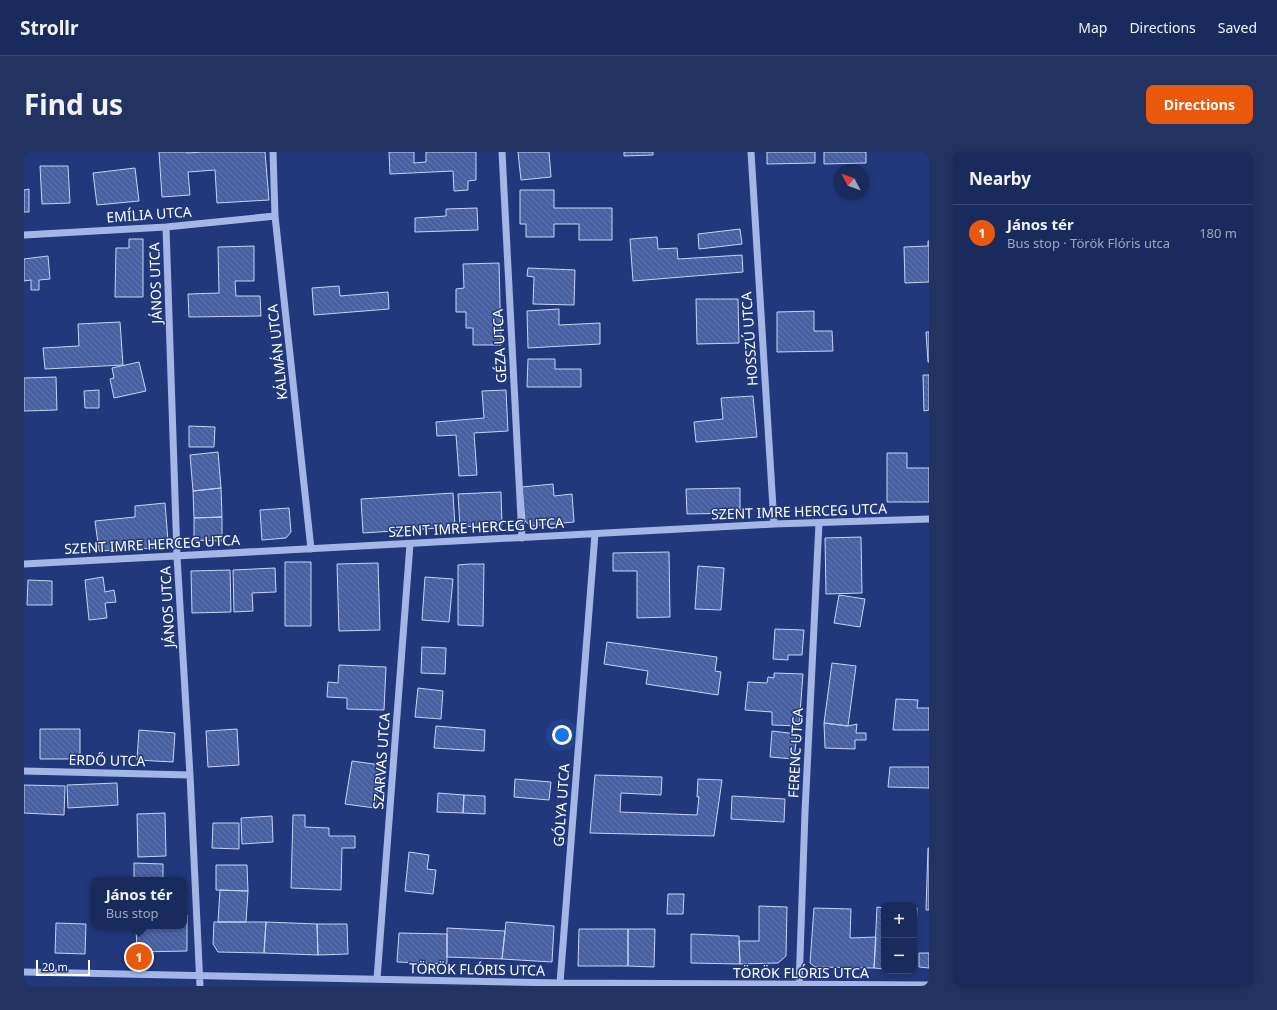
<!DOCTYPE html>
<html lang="en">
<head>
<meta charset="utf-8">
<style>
  body { margin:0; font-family:"Noto Sans",sans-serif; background:#223362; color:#f1f3f6 }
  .controls { position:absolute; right:12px; bottom:12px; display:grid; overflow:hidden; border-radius:8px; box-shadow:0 2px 6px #0003 }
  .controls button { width:36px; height:36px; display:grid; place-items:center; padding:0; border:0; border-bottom:1px solid #374772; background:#192b5c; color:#f1f3f6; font:20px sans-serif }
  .compass { position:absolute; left:809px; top:12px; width:36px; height:36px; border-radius:50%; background:#192b5c; box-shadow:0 2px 6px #0003; rotate:311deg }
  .scale { position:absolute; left:12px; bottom:10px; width:54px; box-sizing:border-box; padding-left:4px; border:2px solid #fff; border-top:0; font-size:11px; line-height:14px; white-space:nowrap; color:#fff; -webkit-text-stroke:3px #21397b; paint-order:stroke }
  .you { position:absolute; left:538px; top:583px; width:14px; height:14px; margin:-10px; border:3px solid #fff; border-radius:50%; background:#1a73e8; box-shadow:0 0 0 6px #1a73e833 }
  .badge { display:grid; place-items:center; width:26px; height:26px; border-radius:50%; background:#ea580c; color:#fff; font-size:13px; font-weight:700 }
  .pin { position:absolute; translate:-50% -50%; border:2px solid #fff; box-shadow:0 1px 4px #0006 }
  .popup { position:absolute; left:67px; top:725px; width:96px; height:52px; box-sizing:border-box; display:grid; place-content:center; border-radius:8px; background:#192b5c; filter:drop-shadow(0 1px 3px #0005); font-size:13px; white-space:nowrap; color:#9fa7bb }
  .popup b { font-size:15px; color:#f1f3f6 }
  .popup::after { content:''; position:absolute; left:50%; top:100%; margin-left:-8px; border:8px solid transparent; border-top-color:#192b5c }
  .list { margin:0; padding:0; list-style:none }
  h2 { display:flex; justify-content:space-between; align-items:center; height:52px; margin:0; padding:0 16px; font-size:17px }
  h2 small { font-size:13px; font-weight:400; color:#9fa7bb }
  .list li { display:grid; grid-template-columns:26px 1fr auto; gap:12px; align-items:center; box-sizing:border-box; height:56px; padding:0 16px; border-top:1px solid #374772 }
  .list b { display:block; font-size:15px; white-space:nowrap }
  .list p { margin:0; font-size:13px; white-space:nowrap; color:#9fa7bb }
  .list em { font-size:13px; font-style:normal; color:#9fa7bb }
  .map { position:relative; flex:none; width:905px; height:834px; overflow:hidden; border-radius:8px }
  header { display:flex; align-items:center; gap:24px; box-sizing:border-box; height:56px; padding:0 20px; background:#192b5c; border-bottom:1px solid #374772 }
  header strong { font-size:19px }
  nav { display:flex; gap:22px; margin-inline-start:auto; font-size:14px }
  .intro { display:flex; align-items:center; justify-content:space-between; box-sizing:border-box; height:96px; padding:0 24px }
  h1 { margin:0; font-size:28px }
  .button { padding:10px 18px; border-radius:8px; background:#ea580c; color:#fff; font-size:14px; font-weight:700 }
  main { display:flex; gap:24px; padding:0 24px }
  aside { flex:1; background:#192b5c; border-radius:8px; box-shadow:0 2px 6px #0003 }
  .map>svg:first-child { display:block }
</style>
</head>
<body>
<header>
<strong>Strollr</strong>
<nav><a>Map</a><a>Directions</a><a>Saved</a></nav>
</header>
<div class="intro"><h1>Find us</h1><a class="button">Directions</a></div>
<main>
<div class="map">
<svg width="905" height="834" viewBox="0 0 905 834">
  <defs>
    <pattern id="building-back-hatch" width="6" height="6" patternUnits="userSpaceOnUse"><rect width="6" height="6" fill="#4660a2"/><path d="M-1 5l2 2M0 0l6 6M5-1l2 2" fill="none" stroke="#6278b0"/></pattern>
  </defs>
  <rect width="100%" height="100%" fill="#21397b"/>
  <path fill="url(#building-back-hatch)" stroke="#c6d4f5" d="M135 0H163V1L178 0H241L245 48 193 51 191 18 164 20 166 43 138 45Z
    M365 0H390V11L402 10V0H452V28L444 29V38L430 39 429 19 366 22Z
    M494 0H525L527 25 497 28Z
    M600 0H629V3L600 4Z
    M743 0H791V11L743 12Z
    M800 0H842V11L800 12Z
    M16 14H44L46 51 18 52Z
    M111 16 115 49 73 53 69 21Z
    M5 37V60H0V38Z
    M496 38H530V56H588V88H555V72H530V85H502V72H496Z
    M453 56 454 78 391 80V66L422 64V57Z
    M716 77 718 92 675 97 674 82Z
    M633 85 634 97 653 96 654 107 718 103 719 120 609 129 606 87Z
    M105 87H119V145H91L92 96H105Z
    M904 89H905V130L881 131 880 95 904 94Z
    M230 94V129H211L212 144H236L237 164 165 165 164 142 195 141 194 95Z
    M24 104 26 127 15 128V138H7V128L0 129V107Z
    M475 111 477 193H449V176H442V160H432V137L440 136 439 112Z
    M504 116 551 118 550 153 509 152 510 125 503 124Z
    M315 134 316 144 364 140 365 157 290 163 288 136Z
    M672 147H714L715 191 673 192Z
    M535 157V173L576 171V192L504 196 503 159Z
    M790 159V179H808L809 199 753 200V160Z
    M96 170 99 213 21 217 19 196 55 194 54 172Z
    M902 180H905V210H904Z
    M504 207H531V217H557V235H503Z
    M115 210 122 239 90 246 86 227 90 226 88 216Z
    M899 223H905V258L900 259Z
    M32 225 33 258 0 259V226Z
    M75 238V256H61L60 239Z
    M482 238 484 279 450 281 453 323 435 324 432 283 413 284 412 270 460 266 458 239Z
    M729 244 733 285 672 290 670 270 699 267 697 246Z
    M165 274 191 275 190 295H165Z
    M194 300 197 336 169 339 166 303Z
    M863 301H883V316H905V350H863Z
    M529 332 530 344 548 342 550 370 507 374 501 369 498 335Z
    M197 336 198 365 170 366 169 339Z
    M716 336V361L663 362 662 337Z
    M477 340 478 373 436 375 434 342Z
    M429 341 431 375 339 381 337 347Z
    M141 351 144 389 130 396 75 399 71 369 111 365V354Z
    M265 356 267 380 262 386 238 388 236 358Z
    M198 365V389L170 388V366Z
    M837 385 838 441 802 442 801 386Z
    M645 400 646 465 613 466V419H589V401Z
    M261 410H287V474H261Z
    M354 411 356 478 315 479 313 412Z
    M445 412H460L459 474 434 473V413Z
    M674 414 700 416 697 458 671 457Z
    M251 416 252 440 228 441 229 459 210 460 209 418Z
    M206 418 207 460 168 461 167 419Z
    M79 425 81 440 90 438 92 450 81 451 83 466 65 468 61 428Z
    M401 425 429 427 425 470 398 468Z
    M4 428 28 429V453H3Z
    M815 443 841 447 836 475 810 471Z
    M751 477 780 478 778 503H764V508L749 507Z
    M583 490 693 505 691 519 697 520 694 543 622 532 624 519 580 512Z
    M398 495 422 496 421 522 397 521Z
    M808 511 832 514 824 574 800 571Z
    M315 513 362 515 360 558 323 557V546L303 545 304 530 314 531Z
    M750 521 779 522 775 574 748 573V560L721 558 724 530 743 531 744 525 750 526Z
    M394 536 419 539 417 567 391 565Z
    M872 547 894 548 893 556H905V578H869Z
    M800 571 824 574 833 572 832 581H842V588H831V597L801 596Z
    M412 574 461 578 460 599 410 596Z
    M16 577H56V607H16Z
    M213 577 215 613 184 615 182 579Z
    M115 578 151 581 149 610 113 608Z
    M748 579 773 582 770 607 746 605Z
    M328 609 357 613 351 656 321 652Z
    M866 615H905V636L864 635Z
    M571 623 638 625 637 643 597 641 596 660 673 663 675 645H673L674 627 698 628 690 684 566 681Z
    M491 627 527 630 525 648 490 645Z
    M93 631 94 653 44 656 43 633Z
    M0 633 41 634 40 663 0 661Z
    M414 641 440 643 439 661 413 660Z
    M440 643 461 644V662L439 661Z
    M708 644 761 647 760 670 707 667Z
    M141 661 142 704 114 705 113 662Z
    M269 663H281V675L305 676V684H331V696H318L317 738 267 736Z
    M248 664 249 690 218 692 217 666Z
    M189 671H215V697L188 696Z
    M904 696H905V758H902Z
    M385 700 405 703 403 717 412 718 409 742 381 739Z
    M110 711 139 712V728H110Z
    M192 713H223L224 739 192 738Z
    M196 738 224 739 222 770H194Z
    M644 742H660L659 762H643Z
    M735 754 763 755 762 804 754 811 716 812 715 789H735Z
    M853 755 860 756V817L850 816Z
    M790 756 827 757 826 786 852 785 850 816 791 815 786 811Z
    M890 756H893L892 775H890Z
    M160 763H163V799L113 800 112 774H160Z
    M190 770H242L240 801 194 800 189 792Z
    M242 770 293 772 294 803 240 801Z
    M482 770 530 774 528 810 478 807Z
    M32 771 62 772 61 802 31 801Z
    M293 772H323L324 802 294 803Z
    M423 776 481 779 478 807 423 805Z
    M555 777H604V814H554Z
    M604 777H631L630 815 604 814Z
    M375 781 423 782V812L373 810Z
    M667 782 715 784 716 812 667 811Z
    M895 801H905V816L895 815Z"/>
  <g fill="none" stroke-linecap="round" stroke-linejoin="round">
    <path stroke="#a3b6e6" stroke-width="7" d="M249 0 251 64 287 397
      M478 0 498 386
      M727 0 750 372
      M142 75 153 404 166 623 176 834
      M0 83 142 75 251 64
      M0 412 750 372 905 367
      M0 619 166 623
      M0 820 536 831 905 833
      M353 827 386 392
      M536 831 571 382
      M775 834 781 660 795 371"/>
  </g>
  <g text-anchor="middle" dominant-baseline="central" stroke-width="3" stroke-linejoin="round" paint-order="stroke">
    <g font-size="14" fill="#fff" stroke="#21397b">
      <text transform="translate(125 62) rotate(-4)">EMÍLIA UTCA</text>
      <text transform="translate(131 131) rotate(-92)">JÁNOS UTCA</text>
      <text transform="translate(725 187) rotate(-94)">HOSSZÚ UTCA</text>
      <text transform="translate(475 194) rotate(-93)">GÉZA UTCA</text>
      <text transform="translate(253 200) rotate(-96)">KÁLMÁN UTCA</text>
      <text transform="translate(775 359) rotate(-2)">SZENT IMRE HERCEG UTCA</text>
      <text transform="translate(452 375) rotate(-3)">SZENT IMRE HERCEG UTCA</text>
      <text transform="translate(128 392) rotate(-3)">SZENT IMRE HERCEG UTCA</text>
      <text transform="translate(143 455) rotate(-93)">JÁNOS UTCA</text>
      <text transform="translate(771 601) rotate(-87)">FERENC UTCA</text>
      <text transform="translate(83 608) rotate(1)">ERDŐ UTCA</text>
      <text transform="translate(357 609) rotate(-86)">SZARVAS UTCA</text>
      <text transform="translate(537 653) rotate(-86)">GÓLYA UTCA</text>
      <text transform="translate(453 817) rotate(1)">TÖRÖK FLÓRIS UTCA</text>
      <text x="777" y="820">TÖRÖK FLÓRIS UTCA</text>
    </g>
  </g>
</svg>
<div class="controls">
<button>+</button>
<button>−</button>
</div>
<svg class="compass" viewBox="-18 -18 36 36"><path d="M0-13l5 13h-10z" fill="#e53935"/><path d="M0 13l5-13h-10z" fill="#9fa7bb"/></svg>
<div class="scale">20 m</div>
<div class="you"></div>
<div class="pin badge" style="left:115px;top:805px">1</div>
<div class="popup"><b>János tér</b>Bus stop</div>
</div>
<aside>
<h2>Nearby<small></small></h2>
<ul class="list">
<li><span class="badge">1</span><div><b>János tér</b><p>Bus stop · Török Flóris utca</p></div><em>180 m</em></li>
</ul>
</aside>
</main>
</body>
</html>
